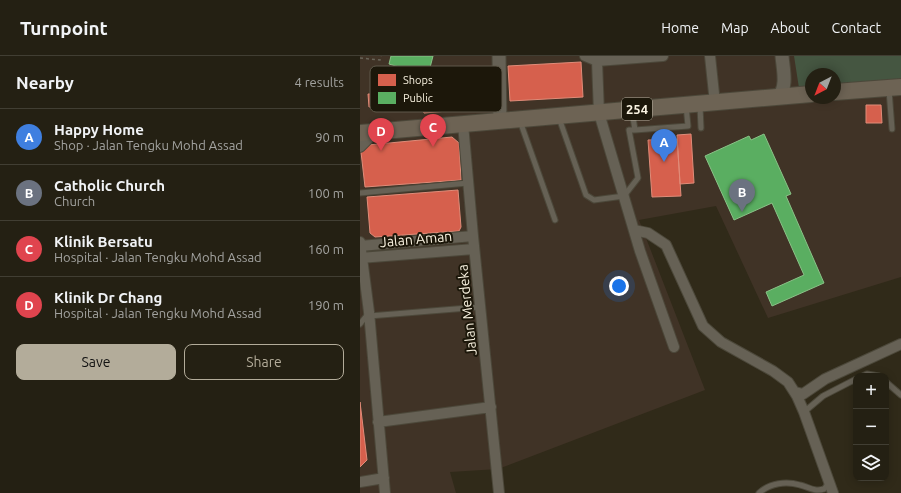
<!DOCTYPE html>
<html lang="en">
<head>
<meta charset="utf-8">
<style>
  body { margin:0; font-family:Ubuntu,sans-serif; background:#302d21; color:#f1f3f6 }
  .controls { position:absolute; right:12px; bottom:12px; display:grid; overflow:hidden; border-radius:8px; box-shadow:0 2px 10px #0003 }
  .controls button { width:36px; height:36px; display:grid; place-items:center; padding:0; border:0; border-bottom:1px solid #413e33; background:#242013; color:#f1f3f6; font:20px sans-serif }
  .compass { position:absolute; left:445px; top:12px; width:36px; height:36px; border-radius:50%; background:#242013; box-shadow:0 2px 10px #0003; rotate:222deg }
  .you { position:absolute; left:259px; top:230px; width:14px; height:14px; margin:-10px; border:3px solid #fff; border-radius:50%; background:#1a73e8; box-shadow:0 0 0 6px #1a73e833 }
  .badge { display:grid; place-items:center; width:26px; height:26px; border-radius:50%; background:#b3ac9a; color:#fff; font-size:13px; font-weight:700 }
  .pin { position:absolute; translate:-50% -33px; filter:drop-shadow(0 1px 2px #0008) }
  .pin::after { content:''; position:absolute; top:21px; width:14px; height:12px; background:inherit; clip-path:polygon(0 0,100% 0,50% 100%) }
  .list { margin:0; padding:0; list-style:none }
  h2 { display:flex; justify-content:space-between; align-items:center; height:52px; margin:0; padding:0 16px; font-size:17px }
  h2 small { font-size:13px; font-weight:400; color:#a3a3a0 }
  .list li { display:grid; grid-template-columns:26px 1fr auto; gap:12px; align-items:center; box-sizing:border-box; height:56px; padding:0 16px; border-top:1px solid #413e33 }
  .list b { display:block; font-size:15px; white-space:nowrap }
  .list p { margin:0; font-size:13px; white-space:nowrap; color:#a3a3a0 }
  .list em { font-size:13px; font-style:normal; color:#a3a3a0 }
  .actions { display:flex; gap:8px; padding:12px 16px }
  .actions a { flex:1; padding:9px 0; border:1px solid #b3ac9a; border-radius:8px; text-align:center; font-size:14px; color:#b3ac9a }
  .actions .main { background:#b3ac9a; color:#111 }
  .icon { flex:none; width:22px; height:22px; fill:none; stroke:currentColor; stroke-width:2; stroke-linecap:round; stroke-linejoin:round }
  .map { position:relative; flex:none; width:541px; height:437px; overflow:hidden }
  header { display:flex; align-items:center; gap:24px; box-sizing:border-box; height:56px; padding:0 20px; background:#242013; border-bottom:1px solid #413e33 }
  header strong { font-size:19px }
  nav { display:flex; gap:22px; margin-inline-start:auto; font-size:14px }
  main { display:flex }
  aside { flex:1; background:#242013 }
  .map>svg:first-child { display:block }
</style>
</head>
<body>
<header>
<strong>Turnpoint</strong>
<nav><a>Home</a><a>Map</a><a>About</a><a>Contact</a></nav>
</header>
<main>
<aside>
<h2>Nearby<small>4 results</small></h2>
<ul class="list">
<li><span class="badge" style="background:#3f7fe0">A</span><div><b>Happy Home</b><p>Shop · Jalan Tengku Mohd Assad</p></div><em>90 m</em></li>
<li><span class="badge" style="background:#6b7280">B</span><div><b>Catholic Church</b><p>Church</p></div><em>100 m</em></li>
<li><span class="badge" style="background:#e0444e">C</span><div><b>Klinik Bersatu</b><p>Hospital · Jalan Tengku Mohd Assad</p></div><em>160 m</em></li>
<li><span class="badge" style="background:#e0444e">D</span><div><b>Klinik Dr Chang</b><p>Hospital · Jalan Tengku Mohd Assad</p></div><em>190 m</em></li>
</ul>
<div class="actions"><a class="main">Save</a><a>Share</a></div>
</aside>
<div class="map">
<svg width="541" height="437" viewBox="0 0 541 437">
  <rect width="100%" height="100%" fill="#302a19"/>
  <path fill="#403326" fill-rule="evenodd" d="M0 0H541V221L408 262 356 150 279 164 345 334 138 413 90 416 96 437H0ZM451 18H475V42H451Z"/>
  <path fill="#455641" d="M434 0H541V27L475 33V18H451V35L439 32Z"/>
  <path fill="#d6604d" stroke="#e08c79" d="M221 6 223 41 150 45 148 10Z
    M121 15 129 20 131 44 124 52 64 57 62 53 60 36 85 33 84 18Z
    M36 31 37 37H43L44 48 9 51 8 38H15V33Z
    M506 49H521L522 67H506Z
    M331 78 334 127 320 128 317 79Z
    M92 81 99 87 101 124 5 131 1 96 8 89Z
    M317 83 321 140 292 141 288 84Z
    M98 134 101 171 99 175 15 181 10 177 7 141Z
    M0 346 7 404 0 411Z"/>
  <path fill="#5aae61" stroke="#8ac287" d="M31 0H73L66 27 37 19 39 11 29 8Z
    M404 78 431 138 426 140 464 227 412 250 406 236 444 219 412 147 374 164 345 100 389 80 391 84Z"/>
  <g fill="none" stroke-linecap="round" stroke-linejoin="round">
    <g stroke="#4c483a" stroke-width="7">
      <path id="service" d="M529 34 532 73
        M340 50 341 72
        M272 55 275 74 328 70 326 50
        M199 62 226 139 234 144 264 140 278 122 269 74H275
        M160 65 195 164
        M0 137 108 127
        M9 260 120 251
        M0 268 8 258
        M503 320 507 318 519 320
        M526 326 541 339
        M444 356 463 340 496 323
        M399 437C410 427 426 425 440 429 449 431 454 436 464 433L469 427"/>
    </g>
    <g stroke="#4c483a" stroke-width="12">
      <path id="minor" d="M225 0 237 5 303 0
        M350 0 355 47
        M237 5 239 57 280 195 314 291
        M103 68 113 180 139 437
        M0 91 15 76
        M274 174 288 177 306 189 343 270 361 286 413 315 428 326 437 340 444 356 473 437
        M0 186 9 256 25 437
        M0 190 113 180
        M0 202 114 193
        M435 336 443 338 465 323 541 288
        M18 366 131 351
        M0 426 24 422"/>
    </g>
    <g stroke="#4c483a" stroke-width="15">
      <path id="tertiary" d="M139 0 140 65
        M418 41C428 31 423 13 422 0"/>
    </g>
    <g stroke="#4c483a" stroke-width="18">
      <path id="primary" d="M475 36 541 31
        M0 77 451 38"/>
    </g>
    <path stroke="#686458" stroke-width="1.5" stroke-dasharray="3 3" stroke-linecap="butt" d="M0 2 20 4 21 0"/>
    <use href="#service" stroke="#666155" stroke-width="5"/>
    <use href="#minor" stroke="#666155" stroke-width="10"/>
    <use href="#tertiary" stroke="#666155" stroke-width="13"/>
    <use href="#primary" stroke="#6d6354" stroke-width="16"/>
  </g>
  <g text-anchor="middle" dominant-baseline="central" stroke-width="4" stroke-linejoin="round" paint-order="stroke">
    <rect fill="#1c170a" stroke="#b7b0a0" stroke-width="1" x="262" y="42" width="30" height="22" rx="3"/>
    <g font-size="13" font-weight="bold" fill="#f9f2e0">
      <text x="277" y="53">254</text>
    </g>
    <g font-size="14" fill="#f9f2e0" stroke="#1c170a">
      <text transform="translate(56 183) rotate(-5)">Jalan Aman</text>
      <text transform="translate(107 254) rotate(-96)">Jalan Merdeka</text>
    </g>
  </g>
  <rect x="10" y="10" width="132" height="46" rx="6" fill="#1c170a" stroke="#5e594a" stroke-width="1"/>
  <rect x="18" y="18" width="18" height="12" fill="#d6604d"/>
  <rect x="18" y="36" width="18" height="12" fill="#5aae61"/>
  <g font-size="11" fill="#f9f2e0">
    <text x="43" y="28">Shops</text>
    <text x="43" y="46">Public</text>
  </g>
</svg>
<div class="controls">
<button>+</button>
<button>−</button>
<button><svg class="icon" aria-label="layers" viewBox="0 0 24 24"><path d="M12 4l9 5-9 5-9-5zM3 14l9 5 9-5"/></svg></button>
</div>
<svg class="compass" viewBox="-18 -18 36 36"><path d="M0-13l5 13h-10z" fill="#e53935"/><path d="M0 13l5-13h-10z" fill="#a3a3a0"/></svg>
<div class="you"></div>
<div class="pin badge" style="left:304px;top:106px;background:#3f7fe0">A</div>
<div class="pin badge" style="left:382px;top:156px;background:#6b7280">B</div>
<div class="pin badge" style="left:73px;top:91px;background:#e0444e">C</div>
<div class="pin badge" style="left:21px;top:95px;background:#e0444e">D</div>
</div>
</main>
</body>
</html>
